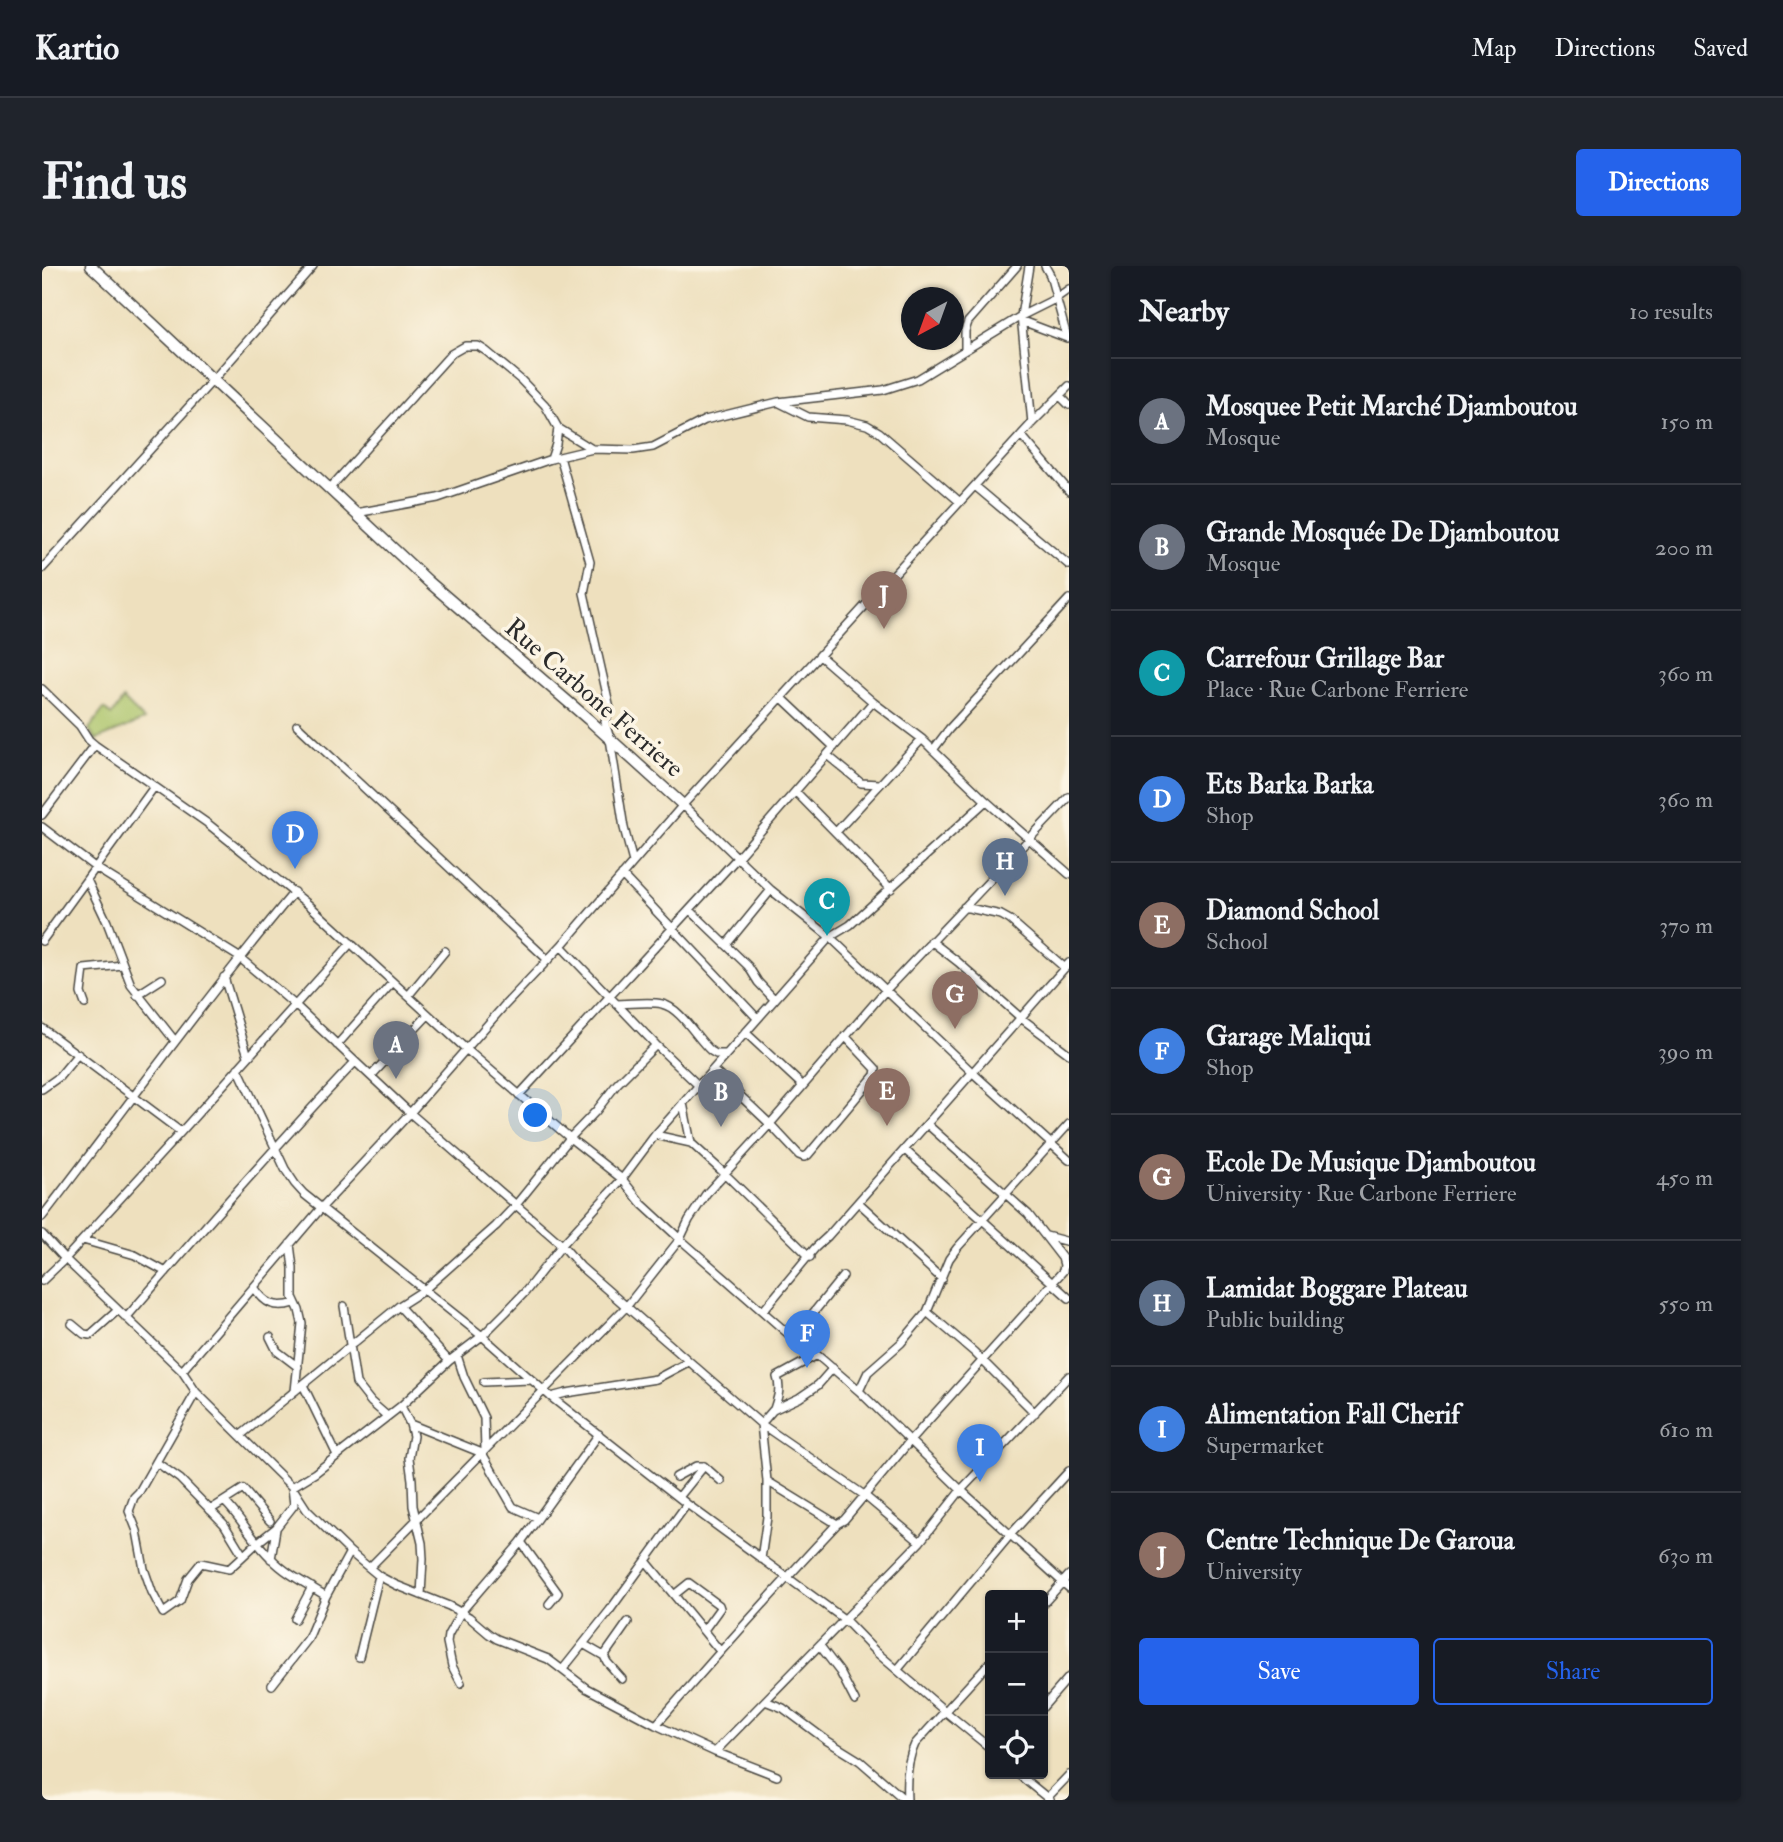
<!DOCTYPE html>
<html lang="en">
<head>
<meta charset="utf-8">
<style>
  body { margin:0; font-family:"IM FELL Double Pica",serif; background:#20242c; color:#f1f3f6 }
  .controls { position:absolute; right:21px; bottom:21px; display:grid; overflow:hidden; border-radius:7px; box-shadow:0 2px 5px #0004 }
  .controls button { width:63px; height:63px; display:grid; place-items:center; padding:0; border:0; border-bottom:2px solid #363941; background:#171b24; color:#f1f3f6; font:35px sans-serif }
  .compass { position:absolute; left:859px; top:21px; width:63px; height:63px; border-radius:50%; background:#171b24; box-shadow:0 2px 5px #0004; rotate:221deg }
  .you { position:absolute; left:494px; top:850px; width:24px; height:24px; margin:-18px; border:5px solid #fff; border-radius:50%; background:#1a73e8; box-shadow:0 0 0 10px #1a73e833 }
  .badge { display:grid; place-items:center; width:46px; height:46px; border-radius:50%; background:#2563eb; color:#fff; font-size:23px; font-weight:700 }
  .pin { position:absolute; translate:-50% -58px; filter:drop-shadow(0 2px 4px #0008) }
  .pin::after { content:''; position:absolute; top:37px; width:24px; height:21px; background:inherit; clip-path:polygon(0 0,100% 0,50% 100%) }
  .list { margin:0; padding:0; list-style:none }
  h2 { display:flex; justify-content:space-between; align-items:center; height:91px; margin:0; padding:0 28px; font-size:30px }
  h2 small { font-size:23px; font-weight:400; color:#9ea1a6 }
  .list li { display:grid; grid-template-columns:46px 1fr auto; gap:21px; align-items:center; box-sizing:border-box; height:126px; padding:0 28px; border-top:2px solid #363941 }
  .list b { display:block; font-size:26px; white-space:nowrap }
  .list p { margin:0; font-size:23px; white-space:nowrap; color:#9ea1a6 }
  .list em { font-size:23px; font-style:normal; color:#9ea1a6 }
  .actions { display:flex; gap:14px; padding:21px 28px }
  .actions a { flex:1; padding:16px 0; border:2px solid #2563eb; border-radius:7px; text-align:center; font-size:24px; color:#2563eb }
  .actions .main { background:#2563eb; color:#fff }
  .icon { flex:none; width:38px; height:38px; fill:none; stroke:currentColor; stroke-width:2; stroke-linecap:round; stroke-linejoin:round }
  .map { position:relative; flex:none; width:1027px; height:1534px; overflow:hidden; border-radius:7px }
  header { display:flex; align-items:center; gap:42px; box-sizing:border-box; height:98px; padding:0 35px; background:#171b24; border-bottom:2px solid #363941 }
  header strong { font-size:33px }
  nav { display:flex; gap:38px; margin-inline-start:auto; font-size:24px }
  .intro { display:flex; align-items:center; justify-content:space-between; box-sizing:border-box; height:168px; padding:0 42px }
  h1 { margin:0; font-size:49px }
  .button { padding:18px 32px; border-radius:7px; background:#2563eb; color:#fff; font-size:24px; font-weight:700 }
  main { display:flex; gap:42px; padding:0 42px }
  aside { flex:1; background:#171b24; border-radius:7px; box-shadow:0 2px 5px #0004 }
  .map>svg:first-child { display:block }
</style>
</head>
<body>
<header>
<strong>Kartio</strong>
<nav><a>Map</a><a>Directions</a><a>Saved</a></nav>
</header>
<div class="intro"><h1>Find us</h1><a class="button">Directions</a></div>
<main>
<div class="map">
<svg width="1027" height="1534" viewBox="0 0 1027 1534">
  <rect width="100%" height="100%" fill="#fcf5e5"/>
  <filter id="ink" filterUnits="userSpaceOnUse"><feTurbulence type="fractalNoise" baseFrequency=".0143" numOctaves="2"/><feDisplacementMap in="SourceGraphic" scale="14" xChannelSelector="R" yChannelSelector="G"/><feConvolveMatrix kernelMatrix="1 2 1 2 8 2 1 2 1" color-interpolation-filters="sRGB"/></filter>
  <filter id="wash" filterUnits="userSpaceOnUse"><feTurbulence type="fractalNoise" baseFrequency=".00686" numOctaves="4" result="noise"/><feDisplacementMap in="SourceGraphic" scale="28" xChannelSelector="R" yChannelSelector="G"/><feGaussianBlur stdDeviation="1.57" result="paint"/><feColorMatrix in="noise" values="0 0 0 0 0 0 0 0 0 0 0 0 0 0 0 0 0 1.4 0 .05"/><feComposite in="paint" operator="in"/></filter>
  <g filter="url(#wash)">
    <rect width="100%" height="100%" fill="#eee0be"/>
    <path fill="#acc46a" stroke="#6c784a" stroke-width="2" d="M81 433 102 454 54 474 47 463 62 443 70 449Z"/>
  </g>
  <g filter="url(#ink)">
    <g fill="none" stroke-linecap="round" stroke-linejoin="round">
      <g stroke="#484641" stroke-width="10">
        <path id="street" d="M987 0 979 50 990 157
          M1003 0 1008 9 1025 71
          M980 55 1025 72
          M923 84V65L926 56 975 0
          M1018 130 1027 139
          M738 137 766 151 805 154 825 159 837 166 918 236
          M979 169 1027 225
          M518 191 548 296 542 327 568 442 563 456 568 473 582 562 591 596
          M509 193 514 178 516 162
          M933 220 1027 299
          M288 222 409 88 423 80H436L444 85 479 114 503 139 516 162 550 183
          M314 247 396 232 509 193 551 183 591 184 611 181 663 154 736 136 841 124 876 113 979 50 1013 33 1027 23
          M0 303 171 114 271 0
          M1027 333 907 463 891 484 944 535 1027 608
          M778 390 831 436 880 473 891 484
          M0 423 38 460 47 474 53 479 165 557 267 639 424 783 528 872 580 913 600 938 638 973 751 1072 775 1089 817 1125 919 1224 1027 1322
          M739 431 792 481
          M255 459 506 694
          M785 489 819 517 837 518
          M754 526 849 623
          M641 539 729 624 788 671 931 807 1027 894
          M0 549 53 479
          M0 561 54 602 197 691 253 739 368 847 520 979 539 1001 719 1158 822 1229 878 1276
          M794 566 880 473
          M580 609 715 752
          M45 614 65 656 89 719 133 775
          M922 641 959 649 968 654 1023 702
          M648 644 706 700 716 716 732 733
          M0 675 112 521
          M889 675 916 696 979 752 1027 788
          M684 679 729 624
          M519 680 614 779 657 820
          M182 711 206 790
          M95 729 120 713
          M366 730 403 685
          M43 738 39 727 42 703 81 699
          M574 738C588 738 608 735 620 738 639 742 655 773 669 785L674 788H684
          M0 762 139 866
          M703 766 760 819
          M295 779 351 716
          M196 802 243 903 253 918 262 928 440 1070 509 1131 645 1238 802 1353 833 1385 904 1446 948 1482
          M671 804 728 858 757 889 762 891 766 889 833 809 834 803 803 770
          M329 810 386 749
          M0 823 17 811 36 788
          M477 829 696 591 831 436
          M641 837 649 877
          M613 869 649 877 682 907 768 991
          M863 884 1027 1032
          M816 936 900 1013
          M0 951C84 842 164 731 252 626
          M0 968 23 993 140 1105 154 1126 250 1221 265 1244 308 1286 337 1310 354 1319 407 1340 427 1351 447 1368 455 1373 506 1393 544 1422 614 1459 673 1486 735 1510
          M1004 970 1027 976
          M41 974 93 989 124 1006
          M248 978 251 1002V1031L257 1044 260 1057 253 1125
          M0 1015 23 993 139 866 309 677
          M212 1021C223 1038 233 1043 253 1037
          M302 1040 314 1117 329 1136 345 1150
          M357 1040 407 1095
          M721 1045 773 982 786 970 1027 697
          M885 1046 932 1086 993 1147
          M84 1052C159 965 234 879 313 796
          M30 1058 42 1068 48 1069 76 1044
          M228 1071 235 1085 256 1101
          M751 1072 801 1010
          M415 1089 422 1111 442 1152 443 1184
          M140 1105 280 941 368 847 461 741 519 680 641 539 990 157 1027 120
          M442 1116 488 1114
          M261 1119 295 1189
          M817 1125 826 1106 859 1077 885 1046 907 993 915 982 1027 858
          M154 1126 97 1226 92 1231 87 1245 95 1265 102 1303 110 1326 121 1347 138 1335 146 1313 159 1297 187 1303 215 1277 234 1262 252 1239 250 1221 273 1207 359 1140 407 1095 440 1070 464 1046 484 1025 520 979 580 913 613 869 788 671 808 659 944 535
          M509 1131 524 1127 614 1113 646 1096
          M359 1140 368 1158 371 1170 367 1192 370 1214 371 1240 380 1277 381 1293 379 1329
          M732 1143C736 1131 739 1123 735 1111L775 1089
          M368 1158 440 1187 471 1241 496 1252
          M199 1169 357 1040 382 1024 454 960 473 940 528 872 554 845 575 818 614 779
          M114 1196 138 1213 182 1258 201 1289
          M634 1211 654 1200H661
          M725 1215 795 1258
          M637 1231 662 1200 679 1215
          M183 1236C200 1253 211 1275 229 1292 244 1308 265 1318 284 1330
          M168 1244 201 1223 228 1255
          M479 1276 516 1327 507 1338
          M229 1293 234 1263
          M719 1293 725 1251V1215L719 1158 731 1144 757 1132 776 1119 791 1102
          M604 1295 678 1385
          M328 1301 585 1040 638 973 647 954 664 928 728 858 843 725 1027 531
          M632 1329 647 1317 677 1339 678 1342 662 1364
          M1001 1338 1027 1309
          M253 1353 270 1321
          M541 1378 562 1390 565 1396 580 1413
          M778 1380 798 1406 813 1435
          M562 1390 586 1356
          M317 1391 337 1310
          M521 1403 568 1344 645 1238
          M856 1403 969 1268 1027 1205
          M419 1417 410 1400 405 1376 406 1369 419 1346 479 1276 557 1168
          M230 1419 266 1373 284 1330 308 1286
          M723 1435 741 1442 784 1474 818 1495 863 1534
          M1001 1441 1027 1411
          M614 1459C673 1391 733 1324 795 1258L802 1254 868 1175 1021 1005 1022 999 1020 992 986 948 886 859
          M673 1486 878 1276 919 1224 1027 1110
          M976 1508 1008 1534
          M1005 1532 1027 1509
          M865 1534C864 1516 865 1494 873 1478L948 1396"/>
      </g>
      <g stroke="#484641" stroke-width="13">
        <path id="secondary" d="M49 0 387 316 546 453 641 539"/>
      </g>
      <use href="#street" stroke="#fff" stroke-width="7"/>
      <use href="#secondary" stroke="#fff" stroke-width="10"/>
    </g>
  </g>
  <g text-anchor="middle" dominant-baseline="central" stroke-width="7" stroke-linejoin="round" paint-order="stroke">
    <g font-size="26" fill="#2b2b2b" stroke="#fcf5e5">
      <text transform="translate(552 432) rotate(41)">Rue Carbone Ferriere</text>
    </g>
  </g>
</svg>
<div class="controls">
<button>+</button>
<button>−</button>
<button><svg class="icon" aria-label="locate" viewBox="0 0 24 24"><circle cx="12" cy="12" r="6"/><path d="M12 2v4M12 18v4M2 12h4M18 12h4"/></svg></button>
</div>
<svg class="compass" viewBox="-18 -18 36 36"><path d="M0-13l5 13h-10z" fill="#e53935"/><path d="M0 13l5-13h-10z" fill="#9ea1a6"/></svg>
<div class="you"></div>
<div class="pin badge" style="left:354px;top:813px;background:#6b7280">A</div>
<div class="pin badge" style="left:679px;top:861px;background:#6b7280">B</div>
<div class="pin badge" style="left:785px;top:670px;background:#0f9aa8">C</div>
<div class="pin badge" style="left:253px;top:603px;background:#3f7fe0">D</div>
<div class="pin badge" style="left:845px;top:860px;background:#8d6e63">E</div>
<div class="pin badge" style="left:765px;top:1102px;background:#3f7fe0">F</div>
<div class="pin badge" style="left:913px;top:763px;background:#8d6e63">G</div>
<div class="pin badge" style="left:963px;top:630px;background:#5c6f8a">H</div>
<div class="pin badge" style="left:938px;top:1216px;background:#3f7fe0">I</div>
<div class="pin badge" style="left:842px;top:363px;background:#8d6e63">J</div>
</div>
<aside>
<h2>Nearby<small>10 results</small></h2>
<ul class="list">
<li><span class="badge" style="background:#6b7280">A</span><div><b>Mosquee Petit Marché Djamboutou</b><p>Mosque</p></div><em>150 m</em></li>
<li><span class="badge" style="background:#6b7280">B</span><div><b>Grande Mosquée De Djamboutou</b><p>Mosque</p></div><em>200 m</em></li>
<li><span class="badge" style="background:#0f9aa8">C</span><div><b>Carrefour Grillage Bar</b><p>Place · Rue Carbone Ferriere</p></div><em>360 m</em></li>
<li><span class="badge" style="background:#3f7fe0">D</span><div><b>Ets Barka Barka</b><p>Shop</p></div><em>360 m</em></li>
<li><span class="badge" style="background:#8d6e63">E</span><div><b>Diamond School</b><p>School</p></div><em>370 m</em></li>
<li><span class="badge" style="background:#3f7fe0">F</span><div><b>Garage Maliqui</b><p>Shop</p></div><em>390 m</em></li>
<li><span class="badge" style="background:#8d6e63">G</span><div><b>Ecole De Musique Djamboutou</b><p>University · Rue Carbone Ferriere</p></div><em>450 m</em></li>
<li><span class="badge" style="background:#5c6f8a">H</span><div><b>Lamidat Boggare Plateau</b><p>Public building</p></div><em>550 m</em></li>
<li><span class="badge" style="background:#3f7fe0">I</span><div><b>Alimentation Fall Cherif</b><p>Supermarket</p></div><em>610 m</em></li>
<li><span class="badge" style="background:#8d6e63">J</span><div><b>Centre Technique De Garoua</b><p>University</p></div><em>630 m</em></li>
</ul>
<div class="actions"><a class="main">Save</a><a>Share</a></div>
</aside>
</main>
</body>
</html>
